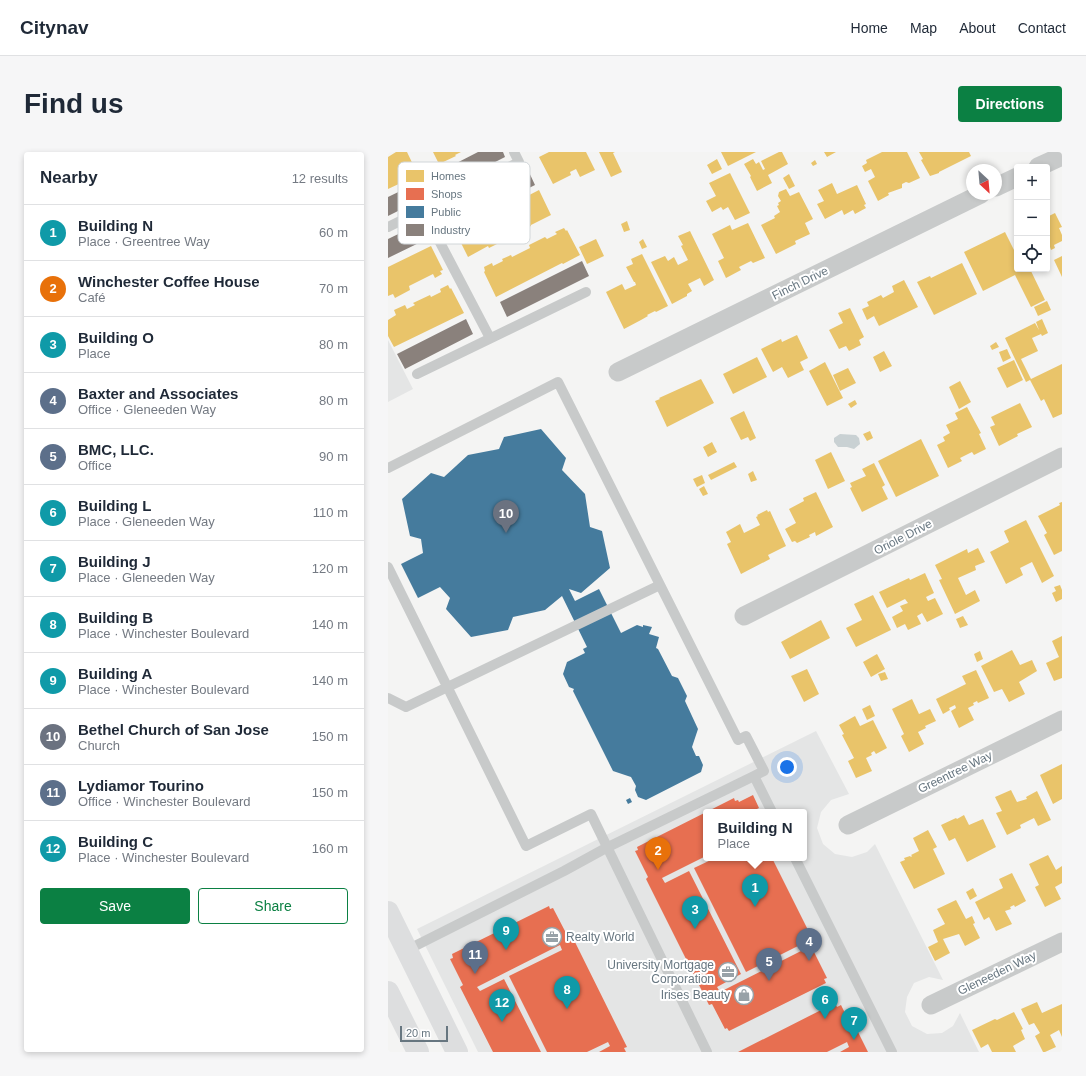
<!DOCTYPE html>
<html lang="en">
<head>
<meta charset="utf-8">
<style>
  body { margin:0; font-family:Helvetica,sans-serif; background:#f6f6f7; color:#1f2937 }
  .controls { position:absolute; right:12px; top:12px; display:grid; overflow:hidden; border-radius:4px; box-shadow:0 2px 6px #0003 }
  .controls button { width:36px; height:36px; display:grid; place-items:center; padding:0; border:0; border-bottom:1px solid #e0e1e3; background:#fff; color:#1f2937; font:20px sans-serif }
  .compass { position:absolute; left:578px; top:12px; width:36px; height:36px; border-radius:50%; background:#fff; box-shadow:0 2px 6px #0003; rotate:154deg }
  .scale { position:absolute; left:12px; bottom:10px; width:48px; box-sizing:border-box; padding-left:4px; border:2px solid #677680; border-top:0; font-size:11px; line-height:14px; white-space:nowrap; color:#677680; -webkit-text-stroke:3px #fff; paint-order:stroke }
  .you { position:absolute; left:399px; top:615px; width:14px; height:14px; margin:-10px; border:3px solid #fff; border-radius:50%; background:#1a73e8; box-shadow:0 0 0 6px #1a73e833 }
  .badge { display:grid; place-items:center; width:26px; height:26px; border-radius:50%; background:#0b8043; color:#fff; font-size:13px; font-weight:700 }
  .pin { position:absolute; translate:-50% -33px; filter:drop-shadow(0 1px 2px #0008) }
  .pin::after { content:''; position:absolute; top:21px; width:14px; height:12px; background:inherit; clip-path:polygon(0 0,100% 0,50% 100%) }
  .popup { position:absolute; left:315px; top:657px; width:104px; height:52px; box-sizing:border-box; display:grid; place-content:center; border-radius:4px; background:#fff; filter:drop-shadow(0 1px 3px #0005); font-size:13px; white-space:nowrap; color:#747a83 }
  .popup b { font-size:15px; color:#1f2937 }
  .popup::after { content:''; position:absolute; left:50%; top:100%; margin-left:-8px; border:8px solid transparent; border-top-color:#fff }
  .list { margin:0; padding:0; list-style:none }
  h2 { display:flex; justify-content:space-between; align-items:center; height:52px; margin:0; padding:0 16px; font-size:17px }
  h2 small { font-size:13px; font-weight:400; color:#747a83 }
  .list li { display:grid; grid-template-columns:26px 1fr auto; gap:12px; align-items:center; box-sizing:border-box; height:56px; padding:0 16px; border-top:1px solid #e0e1e3 }
  .list b { display:block; font-size:15px; white-space:nowrap }
  .list p { margin:0; font-size:13px; white-space:nowrap; color:#747a83 }
  .list em { font-size:13px; font-style:normal; color:#747a83 }
  .actions { display:flex; gap:8px; padding:12px 16px }
  .actions a { flex:1; padding:9px 0; border:1px solid #0b8043; border-radius:4px; text-align:center; font-size:14px; color:#0b8043 }
  .actions .main { background:#0b8043; color:#fff }
  .icon { flex:none; width:22px; height:22px; fill:none; stroke:currentColor; stroke-width:2; stroke-linecap:round; stroke-linejoin:round }
  .map { position:relative; flex:none; width:674px; height:900px; overflow:hidden; border-radius:4px }
  header { display:flex; align-items:center; gap:24px; box-sizing:border-box; height:56px; padding:0 20px; background:#fff; border-bottom:1px solid #e0e1e3 }
  header strong { font-size:19px }
  nav { display:flex; gap:22px; margin-inline-start:auto; font-size:14px }
  .intro { display:flex; align-items:center; justify-content:space-between; box-sizing:border-box; height:96px; padding:0 24px }
  h1 { margin:0; font-size:28px }
  .button { padding:10px 18px; border-radius:4px; background:#0b8043; color:#fff; font-size:14px; font-weight:700 }
  main { display:flex; gap:24px; padding:0 24px }
  aside { flex:1; background:#fff; border-radius:4px; box-shadow:0 2px 6px #0003 }
  .map>svg:first-child { display:block }
</style>
</head>
<body>
<header>
<strong>Citynav</strong>
<nav><a>Home</a><a>Map</a><a>About</a><a>Contact</a></nav>
</header>
<div class="intro"><h1>Find us</h1><a class="button">Directions</a></div>
<main>
<aside>
<h2>Nearby<small>12 results</small></h2>
<ul class="list">
<li><span class="badge" style="background:#0f9aa8">1</span><div><b>Building N</b><p>Place · Greentree Way</p></div><em>60 m</em></li>
<li><span class="badge" style="background:#e8710a">2</span><div><b>Winchester Coffee House</b><p>Café</p></div><em>70 m</em></li>
<li><span class="badge" style="background:#0f9aa8">3</span><div><b>Building O</b><p>Place</p></div><em>80 m</em></li>
<li><span class="badge" style="background:#5c6f8a">4</span><div><b>Baxter and Associates</b><p>Office · Gleneeden Way</p></div><em>80 m</em></li>
<li><span class="badge" style="background:#5c6f8a">5</span><div><b>BMC, LLC.</b><p>Office</p></div><em>90 m</em></li>
<li><span class="badge" style="background:#0f9aa8">6</span><div><b>Building L</b><p>Place · Gleneeden Way</p></div><em>110 m</em></li>
<li><span class="badge" style="background:#0f9aa8">7</span><div><b>Building J</b><p>Place · Gleneeden Way</p></div><em>120 m</em></li>
<li><span class="badge" style="background:#0f9aa8">8</span><div><b>Building B</b><p>Place · Winchester Boulevard</p></div><em>140 m</em></li>
<li><span class="badge" style="background:#0f9aa8">9</span><div><b>Building A</b><p>Place · Winchester Boulevard</p></div><em>140 m</em></li>
<li><span class="badge" style="background:#6b7280">10</span><div><b>Bethel Church of San Jose</b><p>Church</p></div><em>150 m</em></li>
<li><span class="badge" style="background:#5c6f8a">11</span><div><b>Lydiamor Tourino</b><p>Office · Winchester Boulevard</p></div><em>150 m</em></li>
<li><span class="badge" style="background:#0f9aa8">12</span><div><b>Building C</b><p>Place · Winchester Boulevard</p></div><em>160 m</em></li>
</ul>
<div class="actions"><a class="main">Save</a><a>Share</a></div>
</aside>
<div class="map">
<svg width="674" height="900" viewBox="0 0 674 900">
  <rect width="100%" height="100%" fill="#f4f4f3"/>
  <path fill="#e4e5e5" fill-rule="evenodd" d="M0 188 25 237 0 250Z
    M428 579 461 642 443 648 433 660 429 676 435 692 447 702 464 705 479 700 487 692 555 828 541 825 526 831 519 845 517 860 524 874 539 882 554 881 565 874 572 861 591 900H90L29 777ZM318 660H416V706H318Z"/>
  <path fill="#c9d1d3" d="M452 282 468 283 471 286 472 292 466 297 459 295H450L446 290V286Z"/>
  <path fill="#e9c46a" d="M8 0H19L30 23 0 37V5Z
    M45 0H73L67 3 68 4 51 12Z
    M161 0H198L207 18 192 25 188 17 182 20 183 23 165 32 151 5Z
    M211 0H227L225 1 234 20 223 25Z
    M333 0H368L340 14Z
    M391 0H394L400 12 380 23 384 31 369 39 362 25 363 24 356 12 365 7 368 12 371 10 375 18 377 17 373 9Z
    M436 0H448L439 5Z
    M494 0H519L532 26 521 31 518 30 514 32V36L500 41 501 43 490 49 480 29 487 25 483 17 477 20 474 14 479 11 478 8Z
    M531 0H581L583 4 551 20V21L542 24 533 8 535 7Z
    M329 7 334 17 324 22 319 13Z
    M427 8 429 12 425 14 423 11Z
    M342 21 362 61 347 68 340 55 335 58 333 55 324 60 318 49 328 44 321 31Z
    M401 22 407 34 401 37 395 26Z
    M444 31 449 42 469 33 478 52 476 53 478 56 467 62 465 58 456 63 454 58 437 67 429 52 436 49 430 38Z
    M398 37 402 44 411 40 425 67 417 71 422 82 407 89 408 92 388 102 373 73 387 66 386 64 392 60 389 54 391 53 390 51 393 49 390 44 391 40Z
    M151 38 163 63 143 73V74L125 83 124 82 116 86 117 88 101 96 100 94 80 105 67 79 84 71 85 72Z
    M667 61 674 75 671 76 674 83V89L666 93 667 96 663 98 662 95 659 97V65Z
    M239 69 242 78 236 80 233 72Z
    M360 71 377 106 365 111 363 109 351 115 353 118 338 126 330 109 336 106 324 82 342 73 344 78Z
    M176 76 178 79 179 78 192 103 175 112 174 111 108 145 96 120 97 119 96 115 104 111 105 114 115 109 114 107 123 103 124 105 142 96 141 93 157 85 159 87 169 82 167 80Z
    M302 79 326 128 316 134 312 126 300 132 304 139 299 142V144L284 152 263 110 277 104 280 109 286 105 290 113 300 108 293 94 295 93 290 84Z
    M617 80 629 104V117H642L657 148 643 155 627 123 595 139 576 100Z
    M208 87 216 104 199 112 191 95Z
    M255 87 259 95 254 97 251 90Z
    M43 94 55 118 52 119 54 122 47 126 45 122 21 134 22 138 7 146 5 142 0 144V115Z
    M254 102 280 154 268 160 267 159 259 163 260 164 253 168 236 177 218 140 234 132 237 138 248 133 247 130H246L238 115 245 112 243 107Z
    M674 104V125L666 108Z
    M574 111 589 142 546 163 529 130 542 124 543 126Z
    M516 128 530 155 491 174 486 164 479 168 474 157 481 154 479 150 493 143 495 146 506 140 504 134Z
    M60 133 62 137 63 136 76 161 6 195 0 184V168L8 163 6 158 17 153 19 157 27 153 25 151 42 143 43 145 53 140 52 137Z
    M659 149 663 158 650 164 646 155Z
    M462 156 476 185 471 188 473 193 461 199 458 194 451 197 441 178 455 171 450 161Z
    M654 167 660 181 654 184 653 182 644 186 650 199 633 207 643 227 674 212V262L665 266 656 247 653 249 642 228 638 230 617 186 647 171 651 178 648 170Z
    M409 183 420 206 412 210 416 218 400 226 394 215 385 220 373 197 393 187 394 190Z
    M608 190 611 195 604 198 602 194Z
    M619 197 623 206 615 210 611 200Z
    M496 199 504 214 492 220 485 205Z
    M369 205 379 225 345 242 335 222Z
    M626 208 635 228 619 236 609 216Z
    M437 210 455 246 439 254 421 219Z
    M460 216 468 231 452 239 445 223Z
    M313 227 326 251 279 275 267 249 272 247 271 246Z
    M572 229 583 250 571 257 561 235Z
    M467 248 469 252 463 256 460 252Z
    M632 251 644 275 629 282 630 284 611 294 602 275 607 273 603 265Z
    M579 255 593 281 591 282 598 297 586 303 584 300 572 306 574 309 560 316 549 293 557 289 555 285 562 281 558 273 570 267 567 261Z
    M356 259 368 286 362 289 360 285 353 288 342 266Z
    M482 279 485 286 479 289 475 282Z
    M533 287 551 324 508 345 490 309Z
    M324 290 329 300 320 305 315 295Z
    M443 300 457 329 440 337 427 308Z
    M346 310 349 315 323 328 320 323Z
    M486 311 497 333 494 335 500 347 474 360 462 336 464 335 462 331 478 324 474 317Z
    M365 319 369 328 363 330 360 322Z
    M314 323 317 331 309 335 305 327Z
    M316 334 320 342 315 344 311 337Z
    M428 340 445 375 428 384 427 380 421 383 422 385 409 391 407 389 404 390 397 377 408 371 401 357 416 349 415 346Z
    M674 350V399L666 403 656 383 659 381 650 364 672 353 671 351Z
    M379 358 380 360 382 359 398 394 380 403 382 407 353 422 339 392 343 390 338 380 352 372 356 381 372 373 368 365 370 364 369 363Z
    M638 368 666 424 654 431 644 410 632 416 635 423 618 432 602 400 621 390 616 379Z
    M590 396 597 410 587 414 588 418 570 426 578 443 587 438 592 449 567 462 551 428 554 427 547 413 579 397 580 401Z
    M537 421 546 441 538 445 540 449 547 446 555 462 539 470 534 461 529 464 533 472 520 478 517 472 509 476 504 465 515 459 512 454 520 451 517 447 499 456 491 440 521 426 522 428Z
    M672 433 674 438V447L668 450 664 441 668 439 666 435Z
    M485 443 503 478 468 495 458 476 474 468 466 452Z
    M575 464 580 473 572 476 568 467Z
    M433 468 442 486 402 507 393 490Z
    M674 484V526L666 529 658 511 671 505 664 489Z
    M624 498 632 513 644 508 649 519 631 530 637 542 621 550 614 537 606 540 593 514Z
    M592 499 595 507 589 510 586 502Z
    M489 502 497 517 483 525 475 510Z
    M419 517 431 542 416 550 403 524Z
    M588 518 601 546 590 551 589 549 585 551 586 553 580 556 586 568 571 576 563 559 568 556 567 553 561 556 562 558 555 562 548 547 578 532 574 524Z
    M497 520 500 527 493 529 490 522Z
    M524 547 531 562 542 557 548 569 537 574 538 576 530 580 536 592 521 600 513 584 516 582 504 557Z
    M482 553 487 564 479 568 474 557Z
    M467 564 472 574 485 568 499 596 488 602 486 599 483 601 484 603 478 606 484 619 468 626 460 609 466 606 454 583 456 582 451 573Z
    M674 612V647L665 652 652 623Z
    M623 638 629 650 639 647 638 645 649 639 663 668 650 674 646 666 632 673 633 676 619 683 608 661 614 659 607 645Z
    M576 663 581 673 595 667 608 695 579 710 567 686 561 689 553 673 568 666 569 667Z
    M540 678 549 695 545 697 557 722 526 737 512 710 517 708 516 706 522 704 523 705 524 704 523 703 531 699 525 686Z
    M660 703 668 718 674 714V731L667 735 673 747 657 755 647 735 651 733 641 712Z
    M624 721 638 749 627 755 626 753 622 755 623 757 617 759 624 772 608 779 601 765 596 768 587 750 615 736 611 727Z
    M585 736 589 744 582 748 578 740Z
    M568 748 578 767 584 764 587 771 585 772 592 786 577 794 571 782 555 787 562 801 547 809 540 795 550 790 545 778 557 772 549 757Z
    M649 850 654 861 674 852V885L671 878 662 883 668 895 657 900H655L647 884 652 881 646 871 641 873 633 857Z
    M626 860 635 877 633 878 637 887 625 894 628 900H604L600 892 593 896 584 878 607 867 609 868Z"/>
  <path fill="#e76f51" d="M365 643 371 656 363 660H318V704L274 726 277 731 301 719 353 822 329 835 332 840 413 799 410 794 358 820 306 716 327 706H384L430 798 426 800 439 826 436 827 438 831 341 879 339 876 337 877 324 852 321 853 258 727 260 725 247 699 250 698 249 695 346 646 347 649 350 648 351 650Z
    M161 754 162 757 165 756 178 781 182 780 239 895 236 896 238 900H211L222 894 220 890 199 900H159L121 824 174 798 172 793 89 835 92 839 116 827 153 900H105L72 835 75 833 62 807 65 806 64 802Z
    M447 851 449 855 453 853 466 879 469 878 480 900H452L461 895 459 890 439 900H350Z"/>
  <path fill="#457b9d" d="M153 277 178 306 174 318 197 342 202 375 214 379 222 416 193 441 181 437 187 449 211 437 233 481 249 473 255 475V473L264 475 261 482 271 485 268 496 270 497 284 524 290 526 299 544 297 549 310 577 304 595 308 604H311L315 613 313 620 258 648 250 645 247 638 248 634 243 625 225 619 185 539 186 537 181 535 175 522 179 510 197 501 195 497 199 495 174 444 157 458 125 465 120 478 83 485 58 457 62 446 52 435 30 446 13 412 35 401 33 387 22 384 14 347 43 321 56 325 80 303 111 297 116 285Z
    M242 646 244 650 240 652 238 648Z"/>
  <path fill="#8a817c" d="M90 0H115L117 5 62 33 55 18Z
    M140 18 147 33 65 74 57 59Z
    M33 29 40 44 0 64V45Z
    M31 72 39 87 0 106V87Z
    M194 109 201 124 119 165 112 150Z
    M78 167 85 182 17 217 9 202Z"/>
  <g fill="none" stroke-linecap="round" stroke-linejoin="round">
    <path stroke="#c8caca" stroke-width="10" d="M35 58 102 186
      M0 75 131 10 126 0
      M29 222 198 140
      M0 316 170 230 350 588 358 584 376 619 366 624 384 660
      M0 415 138 694 203 662 319 900
      M0 546 18 555 272 433
      M407 706 504 900
      M19 798 176 719 218 696 366 624"/>
    <path stroke="#c8caca" stroke-width="19" d="M650 15 674 4
      M608 35 629 25
      M230 220 593 42
      M356 464 674 305
      M460 673 674 568
      M543 853 674 790"/>
    <path stroke="#dddedf" stroke-width="22" d="M0 760 69 900
      M0 840 30 900"/>
  </g>
  <defs>
    <g id="office-ring" transform="scale(1)"><circle r="9.5" fill="#fff" stroke="#98a2a8" stroke-width="1.5"/><path d="M-6-3h4V-5.5h4V-3h4V5H-6ZM-1-4.5V-3h2v-1.5ZM-6 0V1H6V0Z" fill="#98a2a8"/></g>
    <g id="shop-ring" transform="scale(1)"><circle r="9.5" fill="#fff" stroke="#98a2a8" stroke-width="1.5"/><path d="M-5-2.5h2.3a2.7 3.5 0 0 1 5.4 0H5L5.5 6h-11ZM-1.5-2.5h3a1.5 2.3 0 0 0-3 0Z" fill="#98a2a8"/></g>
  </defs>
  <g fill-rule="evenodd">
    <use href="#office-ring" x="164" y="785"/>
    <use href="#office-ring" x="340" y="820"/>
    <use href="#shop-ring" x="356" y="843"/>
  </g>
  <g text-anchor="middle" dominant-baseline="central" stroke-width="4" stroke-linejoin="round" paint-order="stroke">
    <g font-size="12" fill="#677680" stroke="#fff">
      <text transform="translate(412 131) rotate(-26)">Finch Drive</text>
      <text transform="translate(515 385) rotate(-27)">Oriole Drive</text>
      <text transform="translate(567 620) rotate(-26)">Greentree Way</text>
      <text transform="translate(609 821) rotate(-26)">Gleneeden Way</text>
    </g>
    <g font-size="12" fill="#677680" stroke="#fff" text-anchor="end">
      <text x="178" y="785" text-anchor="start">Realty World</text>
      <text x="326" y="813">University Mortgage<tspan x="326" dy="14">Corporation</tspan></text>
      <text x="342" y="843">Irises Beauty</text>
    </g>
  </g>
  <rect x="10" y="10" width="132" height="82" rx="6" fill="#fff" stroke="#d1d6d9" stroke-width="1"/>
  <rect x="18" y="18" width="18" height="12" fill="#e9c46a"/>
  <rect x="18" y="36" width="18" height="12" fill="#e76f51"/>
  <rect x="18" y="54" width="18" height="12" fill="#457b9d"/>
  <rect x="18" y="72" width="18" height="12" fill="#8a817c"/>
  <g font-size="11" fill="#677680">
    <text x="43" y="28">Homes</text>
    <text x="43" y="46">Shops</text>
    <text x="43" y="64">Public</text>
    <text x="43" y="82">Industry</text>
  </g>
</svg>
<div class="controls">
<button>+</button>
<button>−</button>
<button><svg class="icon" aria-label="locate" viewBox="0 0 24 24"><circle cx="12" cy="12" r="6"/><path d="M12 2v4M12 18v4M2 12h4M18 12h4"/></svg></button>
</div>
<svg class="compass" viewBox="-18 -18 36 36"><path d="M0-13l5 13h-10z" fill="#e53935"/><path d="M0 13l5-13h-10z" fill="#747a83"/></svg>
<div class="scale">20 m</div>
<div class="you"></div>
<div class="pin badge" style="left:367px;top:755px;background:#0f9aa8">1</div>
<div class="popup"><b>Building N</b>Place</div>
<div class="pin badge" style="left:270px;top:718px;background:#e8710a">2</div>
<div class="pin badge" style="left:307px;top:777px;background:#0f9aa8">3</div>
<div class="pin badge" style="left:421px;top:809px;background:#5c6f8a">4</div>
<div class="pin badge" style="left:381px;top:829px;background:#5c6f8a">5</div>
<div class="pin badge" style="left:437px;top:867px;background:#0f9aa8">6</div>
<div class="pin badge" style="left:466px;top:888px;background:#0f9aa8">7</div>
<div class="pin badge" style="left:179px;top:857px;background:#0f9aa8">8</div>
<div class="pin badge" style="left:118px;top:798px;background:#0f9aa8">9</div>
<div class="pin badge" style="left:118px;top:381px;background:#6b7280">10</div>
<div class="pin badge" style="left:87px;top:822px;background:#5c6f8a">11</div>
<div class="pin badge" style="left:114px;top:870px;background:#0f9aa8">12</div>
</div>
</main>
</body>
</html>
